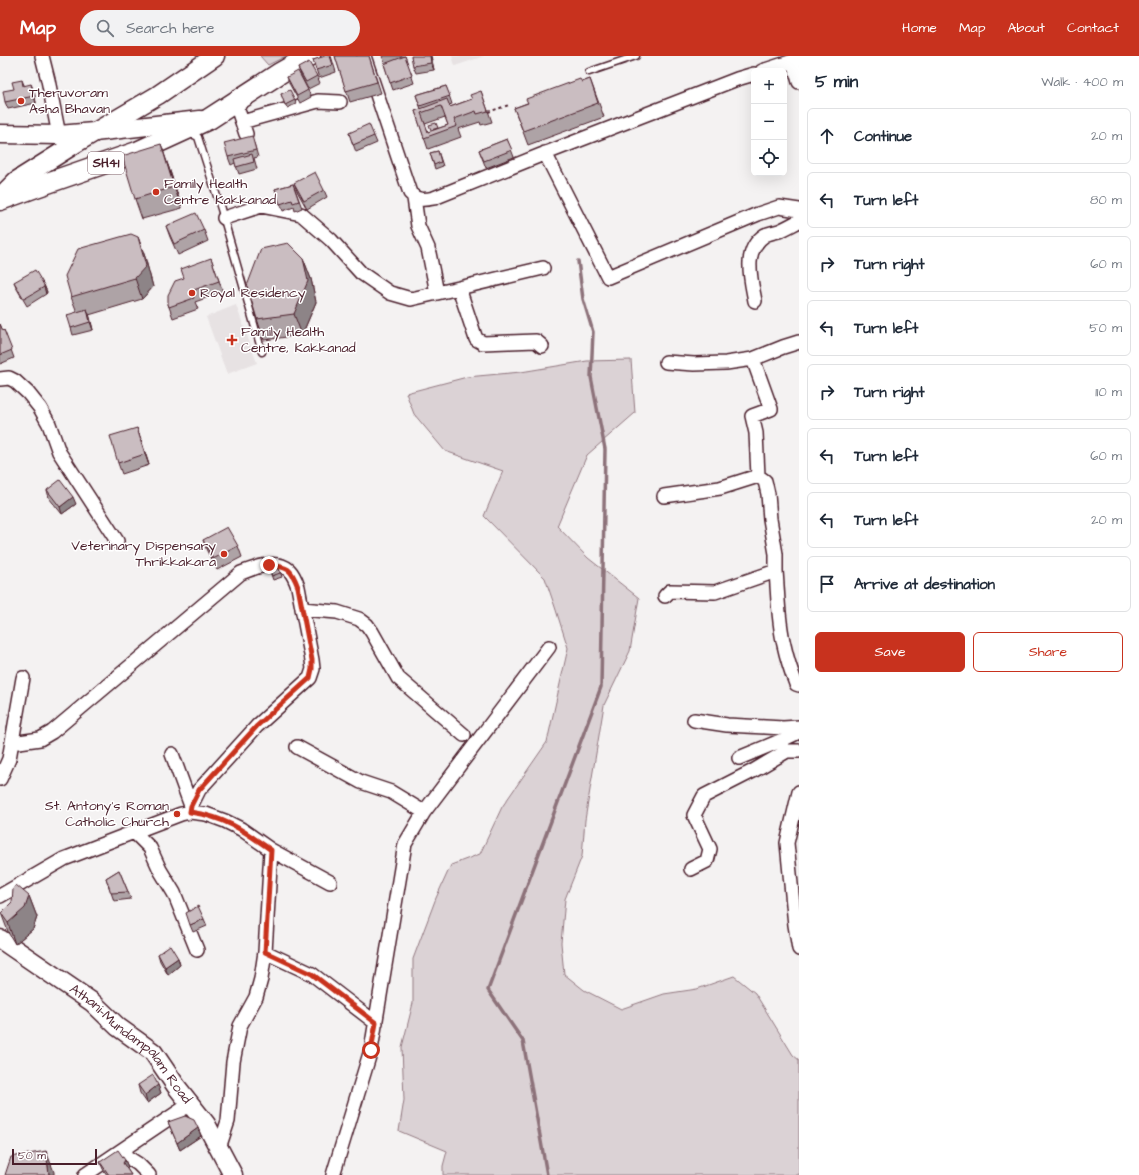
<!DOCTYPE html>
<html lang="en">
<head>
<meta charset="utf-8">
<style>
  body { margin:0; font-family:"Architects Daughter",sans-serif; background:#f2f2f3; color:#1f2937 }
  .controls { position:absolute; right:12px; top:12px; display:grid; overflow:hidden; border-radius:6px; box-shadow:0 4px 16px #0002 }
  .controls button { width:36px; height:36px; display:grid; place-items:center; padding:0; border:0; border-bottom:1px solid #e0e1e3; background:#fff; color:#1f2937; font:20px sans-serif }
  .scale { position:absolute; left:12px; bottom:10px; width:85px; box-sizing:border-box; padding-left:4px; border:2px solid #4a1f2b; border-top:0; font-size:11px; line-height:14px; white-space:nowrap; color:#4a1f2b; -webkit-text-stroke:3px #fff; paint-order:stroke }
  .stop { position:absolute; width:12px; height:12px; margin:-9px; border:3px solid #c8321e; border-radius:50%; background:#fff }
  .stop.end { background:#c8321e; border-color:#fff; box-shadow:0 1px 4px #0008 }
  .list { margin:0; padding:0; list-style:none }
  h2 { display:flex; justify-content:space-between; align-items:center; height:52px; margin:0; padding:0 16px; font-size:17px }
  h2 small { font-size:13px; font-weight:400; color:#747a83 }
  .list li { display:grid; grid-template-columns:26px 1fr auto; gap:12px; align-items:center; box-sizing:border-box; height:56px; margin:0 8px 8px; padding:0 8px; border:1px solid #e0e1e3; border-radius:6px }
  .list b { display:block; font-size:15px; white-space:nowrap }
  .list em { font-size:13px; font-style:normal; color:#747a83 }
  .actions { display:flex; gap:8px; padding:12px 16px }
  .actions a { flex:1; padding:9px 0; border:1px solid #c8321e; border-radius:6px; text-align:center; font-size:14px; color:#c8321e }
  .actions .main { background:#c8321e; color:#fff }
  .icon { flex:none; width:22px; height:22px; fill:none; stroke:currentColor; stroke-width:2; stroke-linecap:round; stroke-linejoin:round }
  .map { position:relative; flex:none; width:799px; height:1119px; overflow:hidden }
  header { display:flex; align-items:center; gap:24px; box-sizing:border-box; height:56px; padding:0 20px; background:#c8321e; color:#fff }
  header strong { font-size:19px }
  nav { display:flex; gap:22px; margin-inline-start:auto; font-size:14px }
  .search { width:280px; height:36px; background:#f2f2f3; display:flex; align-items:center; gap:10px; box-sizing:border-box; padding:0 14px; border-radius:22px; color:#747a83; font-size:15px }
  main { display:flex }
  aside { flex:1; background:#fff }
  .map>svg:first-child { display:block }
</style>
</head>
<body>
<header>
<strong>Map</strong>
<div class="search"><svg class="icon" aria-label="search" viewBox="0 0 24 24"><circle cx="10" cy="10" r="6"/><path d="M15 15l6 6"/></svg>Search here</div>
<nav><a>Home</a><a>Map</a><a>About</a><a>Contact</a></nav>
</header>
<main>
<div class="map">
<svg width="799" height="1119" viewBox="0 0 799 1119">
  <rect width="100%" height="100%" fill="#f4f2f2"/>
  <filter id="ink" filterUnits="userSpaceOnUse"><feTurbulence type="fractalNoise" baseFrequency=".025" numOctaves="2"/><feDisplacementMap in="SourceGraphic" scale="8" xChannelSelector="R" yChannelSelector="G"/><feConvolveMatrix kernelMatrix="1 2 1 2 8 2 1 2 1" color-interpolation-filters="sRGB"/></filter>
  <g filter="url(#ink)">
    <path fill="#e7e2e3" d="M452 0H484L455 10Z
      M236 249 257 307 227 318 206 261Z"/>
    <path fill="#dbd2d5" stroke="#927880" d="M260 0H286L268 9Z
      M631 304 635 357 587 399 557 470 588 502 639 542 630 595 604 649 585 764 582 800 565 843 561 887 564 918 584 934 621 953 664 938 697 933 734 920 755 937 793 999 799 1004V1119H443V1110L447 1095 399 1075 404 1044 402 991 413 947V903L436 842 451 809 480 798 502 751 547 686 568 592 555 551 545 522 484 460 503 415 445 395 414 358 406 337 467 321 521 316 587 305Z"/>
    <g fill="none" stroke-linecap="round" stroke-linejoin="round">
      <path stroke="#8d727a" stroke-width="3.5" d="M547 1119 523 985 488 934 601 631 605 393 591 321 593 276 583 243 578 205"/>
      <g stroke="#4a1f2b" stroke-width="9">
        <path id="lane" d="M589 16 636 0
          M190 77 198 81 221 153 262 296"/>
      </g>
      <g stroke="#4a1f2b" stroke-width="16">
        <path id="street" d="M42 0 48 24 59 79
          M364 0 410 137C417 145 424 144 434 142L541 99 737 23 754 18
          M793 5 799 26
          M762 15 799 3
          M239 57 246 78
          M242 66 318 45 340 46
          M545 97 608 221 758 158 779 151 799 154
          M414 142 418 170 428 192 437 237
          M224 162 261 150 301 158 331 184 361 217 390 237 411 243 459 232
          M755 245C751 223 742 194 765 179 769 177 775 176 779 175 786 172 793 168 799 165
          M542 290 536 285 483 287 476 283 459 232 543 212
          M666 306 694 308 726 307 753 303 783 291 799 286
          M0 323 9 322 15 325 28 337 40 352 49 368 59 396 117 485
          M664 440 720 432 758 420
          M776 515C778 540 778 565 784 589 787 603 791 615 796 628L799 629
          M665 540 670 535 715 536 776 515V498L770 463 768 438 765 425 758 420 756 377 752 360 771 353 753 303
          M302 553 337 556 359 563 367 569 372 576 398 622 464 679
          M694 664 727 669 783 672 799 671
          M12 687 40 683 52 676 241 517C256 511 276 503 289 514 294 519 296 525 298 531L312 604 313 613 310 622 257 670 199 734 191 750 190 756
          M297 691 361 726 391 736 424 756
          M172 698 191 750
          M739 702 780 685 799 676
          M0 723 9 703 23 622
          M799 736 787 787 795 869 799 893
          M134 776 181 758 190 756 206 758 225 765 241 773 271 794 330 826
          M691 813 707 805 710 793 694 759 704 740 753 715 787 695H799
          M0 840 64 803 134 776 150 792 160 814 174 837 197 894
          M265 896 312 918 376 967
          M219 1092 228 1065 233 1006 240 970 256 941 261 923 265 896 271 794
          M119 1096 138 1108 149 1119
          M85 1119 190 1048
          M333 1119 371 994 405 788 424 756 549 591"/>
      </g>
      <g stroke="#4a1f2b" stroke-width="21">
        <g id="secondary">
          <path d="M0 78 59 79 94 76 200 64"/>
          <path d="M0 141 16 125 78 86 158 39 215 0"/>
          <path id="s1" d="M0 883 92 946 118 971 153 996 176 1030 206 1068 233 1119"/>
        </g>
      </g>
      <g stroke="#4a1f2b" stroke-width="23">
        <path id="primary" d="M0 144 33 132 137 96 209 63 280 17 310 0"/>
      </g>
      <path stroke="#4a1f2b" stroke-width="2" stroke-dasharray="3 3" stroke-linecap="butt" d="M488 56 509 49"/>
      <use href="#lane" stroke="#fff" stroke-width="6"/>
      <use href="#street" stroke="#fff" stroke-width="13"/>
      <use href="#secondary" stroke="#fff" stroke-width="18"/>
      <use href="#primary" stroke="#fff" stroke-width="20"/>
    </g>
    <path fill="#aea3a6" stroke="#4a1f2b" fill-rule="evenodd" d="M331 0 336 16 319 22 313 4Z
      M335 0H369L381 37 350 46Z
      M382 0H405L414 27 393 34 384 8 385 7Z
      M431 0 434 14 416 17 413 10Z
      M298 12 317 20 320 27 308 33 301 19Z
      M287 21 308 34 311 41 300 47 290 29Z
      M590 23 604 61 528 89 514 52Z
      M22 24 24 29 34 35 36 47 8 53 5 46 14 33Z
      M446 30 452 48 449 49 450 51 472 43 481 35 492 66 481 69 480 66 458 73 461 81 428 93 415 55 421 53 416 39ZM445 61 448 69 428 76 425 68Z
      M281 38 295 44 296 48 287 52Z
      M349 77 374 80 377 87 356 96Z
      M507 83 514 101 486 112 479 94Z
      M254 87 258 101 254 102 257 113 239 118 235 107 231 109 228 101Z
      M438 95 443 110 435 113 430 97Z
      M168 109 182 152 142 163 135 143Z
      M294 127 324 134 327 141 307 153 297 135Z
      M293 128 302 152 295 155 294 151 283 155 275 133Z
      M166 170 204 174 208 185 178 199 170 181Z
      M138 181 145 201 153 231 142 243 89 259 93 274 73 279 71 272 77 256 71 241Z
      M211 202 223 236 195 246 198 253 173 262 168 248Z
      M303 202 311 223 316 246 302 279 264 284 257 263Z
      M14 226 44 229 47 236 46 238 27 250 17 233Z
      M0 268 3 275 4 274 14 302 0 308Z
      M137 372 149 409 122 418 118 407Z
      M47 434 76 448 62 458 49 442Z
      M203 484 238 490 242 501 217 514 207 495Z
      M278 509 282 521 273 524 268 510Z
      M119 814 131 843 114 845 106 822Z
      M29 840 37 861 33 873 15 888 9 878 1 857Z
      M204 863 207 870 193 876 190 869Z
      M158 898 178 902 180 909 168 919 160 905Z
      M138 1029H158L161 1037 147 1047 140 1037Z
      M168 1066 198 1072 201 1080 180 1094Z
      M125 1104 128 1111 127 1113 131 1119H107L103 1113 100 1106Z"/>
    <path fill="#8d8487" stroke="#4a1f2b" d="M430 0H431L434 14 431 7Z
      M31 28 34 35 36 47 34 40Z
      M161 88 168 109 182 152 174 131Z
      M138 181 145 201 153 231 142 243 135 222Z
      M303 202 311 223 316 246 302 279 294 258Z
      M44 229 47 236 46 238 44 231Z
      M87 253 90 261 93 274 90 266Z
      M137 372 141 383 149 409 145 398Z
      M73 441 76 448 62 458 60 451Z
      M29 840 37 861 33 873 15 888 8 867Z
      M178 902 180 909 168 919 165 911Z
      M158 1029 161 1037 147 1047 145 1039Z
      M198 1072 201 1080 180 1094 177 1087Z
      M46 1095 54 1116V1119H49Z
      M125 1104 128 1111 125 1115 123 1107Z"/>
    <path fill="#cabdc1" stroke="#4a1f2b" fill-rule="evenodd" d="M325 0H330L333 9 316 14 313 4Z
      M335 0H369L377 26 346 35Z
      M405 0 412 19 390 27 384 8Z
      M411 0H430L431 7 413 10Z
      M309 6 317 20 306 26 298 12Z
      M298 15 308 34 297 40 287 21Z
      M580 23 582 26 590 23 598 47 523 75 514 52 528 47 526 43Z
      M22 24 23 30 31 28 34 40 5 46 3 35 14 33 12 26Z
      M446 30 450 40 420 50 416 39Z
      M290 34 295 44 285 49 281 38Z
      M481 35 488 55 477 58 476 55 454 63 457 70 424 82 415 55 447 43 450 51 472 43 470 39ZM441 50 448 69 428 76 421 57Z
      M436 67 438 72 431 74 429 69Z
      M369 68 374 80 353 89 349 77Z
      M252 80 256 94 228 101 224 87Z
      M507 83 512 94 484 105 479 94Z
      M161 88 174 131 135 143 122 100Z
      M438 95 441 106 434 109 430 97Z
      M252 98 254 106 236 111 234 103Z
      M315 116 324 134 304 145 294 127Z
      M293 128 299 145 293 147 292 144 280 148 275 133Z
      M196 157 204 174 174 188 166 170Z
      M131 178 138 181 146 210 135 222 71 241 65 220 78 193Z
      M288 187 303 202 308 225 294 258 257 263 247 230 261 193Z
      M211 202 219 225 191 235 194 242 169 251 168 248V239L175 225 184 222 181 213Z
      M35 214 44 229V231L24 243 14 226Z
      M87 253 90 266 71 272 67 259Z
      M0 268 3 275 4 274 12 294 0 299Z
      M137 372 145 398 118 407 110 380Z
      M60 424 73 441 60 451 47 434Z
      M227 471 238 490 213 503 203 484Z
      M278 509 280 517 272 520 268 510Z
      M119 814 128 836 111 837 106 822Z
      M16 829 29 840 25 852 8 867 1 857 12 846 13 833Z
      M198 850 204 863 190 869 186 857Z
      M170 889 178 902 165 911 158 898Z
      M153 1019 158 1029 145 1039 138 1029Z
      M185 1060 194 1064 198 1072 177 1087 168 1066Z
      M118 1094 125 1104 123 1107 131 1119H109L100 1106Z
      M46 1095 49 1119H5L11 1101Z"/>
  </g>
  <g fill="none" stroke-linecap="round" stroke-linejoin="round" filter="url(#ink)">
    <path stroke="#c8321e" stroke-width="5" d="M269 509C288 511 291 512 298 531L312 604V613L310 622 257 670 199 734 191 750 190 756C225 761 243 774 271 794L265 896 312 918 376 967 371 994"/>
  </g>
  <g fill="#c8321e" stroke="#fff" stroke-width="1.5">
    <circle cx="21" cy="45" r="4"/>
    <circle cx="156" cy="136" r="4"/>
    <circle cx="192" cy="237" r="4"/>
    <path d="M230 278h4v4h4v4h-4v4h-4v-4h-4v-4h4z"/>
    <circle cx="224" cy="498" r="4"/>
    <circle cx="177" cy="758" r="4"/>
  </g>
  <g text-anchor="middle" dominant-baseline="central" stroke-width="3" stroke-linejoin="round" paint-order="stroke">
    <rect fill="#fff" stroke="#80626b" stroke-width="1" x="88" y="96" width="36" height="22" rx="3"/>
    <g font-size="13" font-weight="bold" fill="#4a1f2b">
      <text x="106" y="107">SH41</text>
    </g>
    <g font-size="14" fill="#4a1f2b" stroke="#fff" text-anchor="start">
      <text x="29" y="37">Theruvoram<tspan x="29" dy="16">Asha Bhavan</tspan></text>
      <text x="164" y="128">Family Health<tspan x="164" dy="16">Centre Kakkanad</tspan></text>
      <text x="200" y="237">Royal Residency</text>
      <text x="241" y="276">Family Health<tspan x="241" dy="16">Centre, Kakkanad</tspan></text>
      <text x="216" y="490" text-anchor="end">Veterinary Dispensary<tspan x="216" dy="16">Thrikkakara</tspan></text>
      <text x="169" y="750" text-anchor="end">St. Antony's Roman<tspan x="169" dy="16">Catholic Church</tspan></text>
    </g>
    <g font-size="14" fill="#4a1f2b" stroke="#fff">
      <text stroke="none"><textPath href="#s1" startOffset="169">Athani-Mundampalam Road</textPath></text>
    </g>
  </g>
</svg>
<div class="controls">
<button>+</button>
<button>−</button>
<button><svg class="icon" aria-label="locate" viewBox="0 0 24 24"><circle cx="12" cy="12" r="6"/><path d="M12 2v4M12 18v4M2 12h4M18 12h4"/></svg></button>
</div>
<div class="scale">50 m</div>
<div class="stop" style="left:371px;top:994px"></div>
<div class="stop end" style="left:269px;top:509px"></div>
</div>
<aside>
<h2>5 min<small>Walk · 400 m</small></h2>
<ul class="list">
<li><svg class="icon" aria-label="ahead" viewBox="0 0 24 24"><path d="M12 20V5M6 11l6-6 6 6"/></svg><div><b>Continue</b></div><em>20 m</em></li>
<li><svg class="icon" aria-label="left" viewBox="0 0 24 24"><path d="M17 20v-9H6M10 6l-5 5 5 5"/></svg><div><b>Turn left</b></div><em>80 m</em></li>
<li><svg class="icon" aria-label="right" viewBox="0 0 24 24"><path d="M7 20v-9h11M14 6l5 5-5 5"/></svg><div><b>Turn right</b></div><em>60 m</em></li>
<li><svg class="icon" aria-label="left" viewBox="0 0 24 24"><path d="M17 20v-9H6M10 6l-5 5 5 5"/></svg><div><b>Turn left</b></div><em>50 m</em></li>
<li><svg class="icon" aria-label="right" viewBox="0 0 24 24"><path d="M7 20v-9h11M14 6l5 5-5 5"/></svg><div><b>Turn right</b></div><em>110 m</em></li>
<li><svg class="icon" aria-label="left" viewBox="0 0 24 24"><path d="M17 20v-9H6M10 6l-5 5 5 5"/></svg><div><b>Turn left</b></div><em>60 m</em></li>
<li><svg class="icon" aria-label="left" viewBox="0 0 24 24"><path d="M17 20v-9H6M10 6l-5 5 5 5"/></svg><div><b>Turn left</b></div><em>20 m</em></li>
<li><svg class="icon" aria-label="arrive" viewBox="0 0 24 24"><path d="M6 21V4h12l-3 4 3 4H6"/></svg><div><b>Arrive at destination</b></div></li>
</ul>
<div class="actions"><a class="main">Save</a><a>Share</a></div>
</aside>
</main>
</body>
</html>
